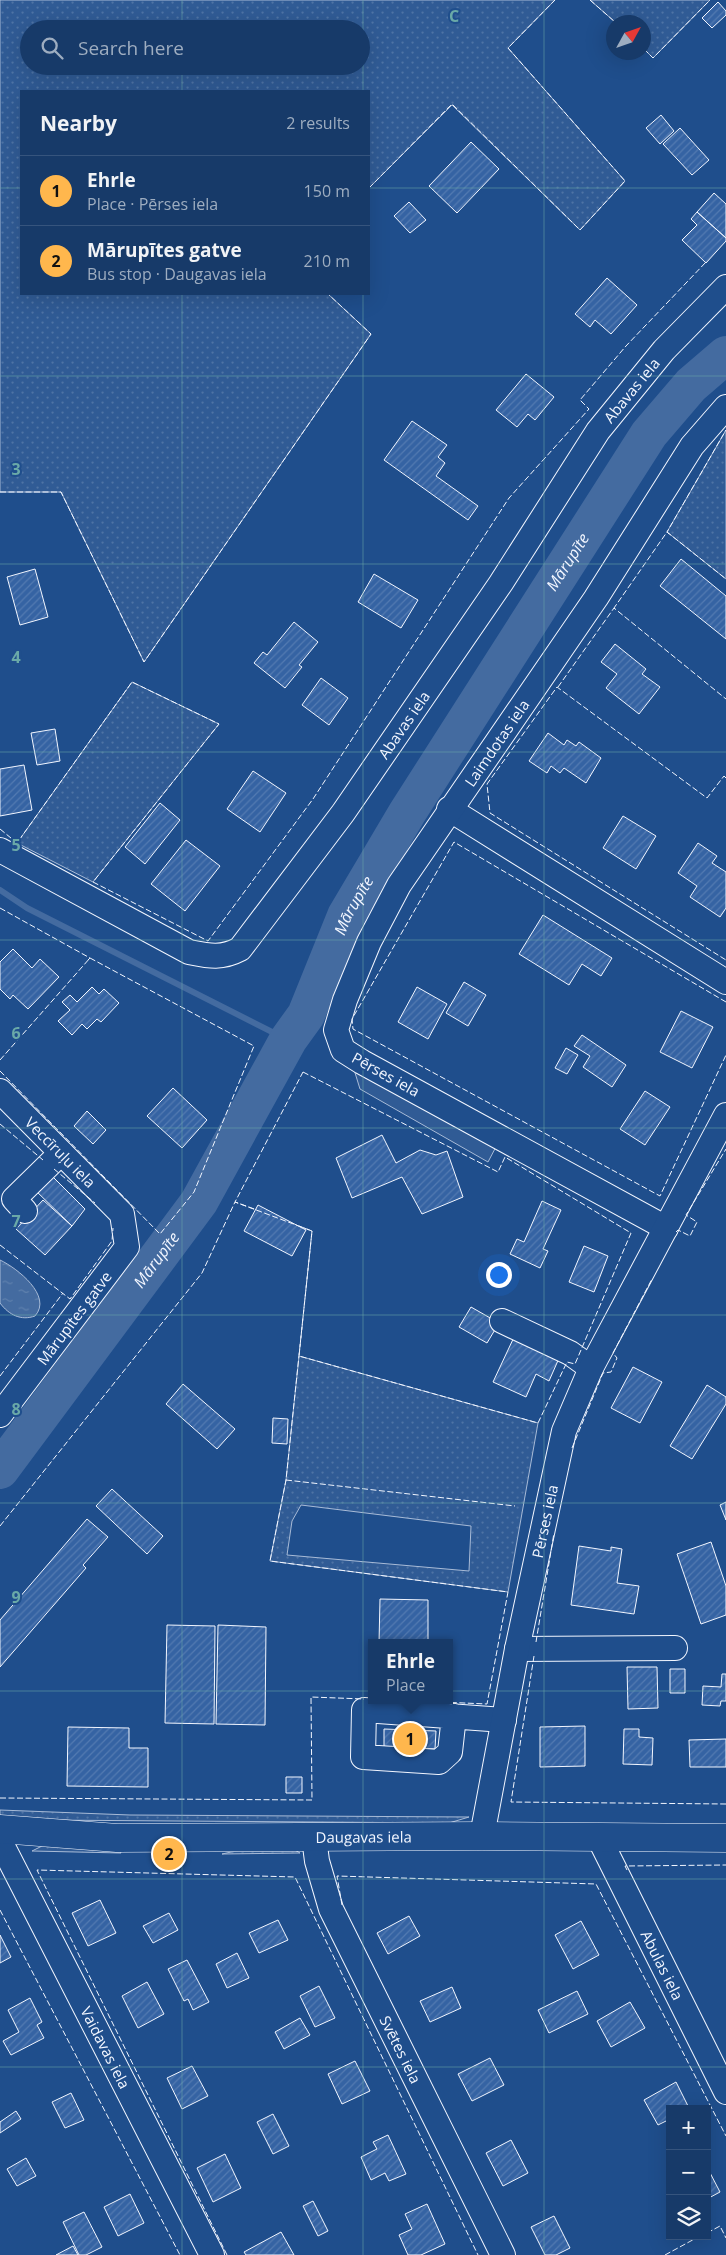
<!DOCTYPE html>
<html lang="en">
<head>
<meta charset="utf-8">
<style>
  body { margin:0; font-family:"Open Sans",sans-serif; background:#244571; color:#f1f3f6 }
  .controls { position:absolute; right:15px; bottom:15px; display:grid; overflow:hidden; border-radius:0px; box-shadow:0 5px 20px #0002 }
  .controls button { width:45px; height:45px; display:grid; place-items:center; padding:0; border:0; border-bottom:1px solid #36547d; background:#173a69; color:#f1f3f6; font:25px sans-serif }
  .compass { position:absolute; left:606px; top:15px; width:45px; height:45px; border-radius:50%; background:#173a69; box-shadow:0 5px 20px #0002; rotate:50deg }
  .you { position:absolute; left:498px; top:1274px; width:18px; height:18px; margin:-12px; border:4px solid #fff; border-radius:50%; background:#1a73e8; box-shadow:0 0 0 8px #1a73e833 }
  .badge { display:grid; place-items:center; width:32px; height:32px; border-radius:50%; background:#ffb74d; color:#111; font-size:16px; font-weight:700 }
  .pin { position:absolute; translate:-50% -50%; border:2px solid #fff; box-shadow:0 1px 5px #0006 }
  .popup { position:absolute; left:368px; top:1639px; width:85px; height:65px; box-sizing:border-box; display:grid; place-content:center; border-radius:0px; background:#173a69; filter:drop-shadow(0 1px 4px #0005); font-size:16px; white-space:nowrap; color:#9eadc0 }
  .popup b { font-size:19px; color:#f1f3f6 }
  .popup::after { content:''; position:absolute; left:50%; top:100%; margin-left:-10px; border:10px solid transparent; border-top-color:#173a69 }
  .list { margin:0; padding:0; list-style:none }
  h2 { display:flex; justify-content:space-between; align-items:center; height:65px; margin:0; padding:0 20px; font-size:21px }
  h2 small { font-size:16px; font-weight:400; color:#9eadc0 }
  .list li { display:grid; grid-template-columns:32px 1fr auto; gap:15px; align-items:center; box-sizing:border-box; height:70px; padding:0 20px; border-top:1px solid #36547d }
  .list b { display:block; font-size:19px; white-space:nowrap }
  .list p { margin:0; font-size:16px; white-space:nowrap; color:#9eadc0 }
  .list em { font-size:16px; font-style:normal; color:#9eadc0 }
  .icon { flex:none; width:28px; height:28px; fill:none; stroke:currentColor; stroke-width:2; stroke-linecap:round; stroke-linejoin:round }
  .map { position:relative; flex:none; width:726px; height:2255px; overflow:hidden }
  .search { position:absolute; background:#173a69; box-shadow:0 5px 20px #0002; left:20px; top:20px; width:350px; height:55px; display:flex; align-items:center; gap:12px; box-sizing:border-box; padding:0 18px; border-radius:28px; color:#9eadc0; font-size:19px }
  .panel { position:absolute; background:#173a69; box-shadow:0 5px 20px #0002; left:20px; top:90px; width:350px; height:205px; border-radius:0px }
  .map>svg:first-child { display:block }
</style>
</head>
<body>
<div class="map">
<svg width="726" height="2255" viewBox="0 0 726 2255">
  <defs>
    <pattern id="grass-dots" width="8" height="8" patternUnits="userSpaceOnUse" patternTransform="scale(1.25)"><rect width="8" height="8" fill="#305b95"/><path d="M2 2h.1M6 6h.1" fill="none" stroke="#4e73a5" stroke-width="1.8" stroke-linecap="round"/></pattern>
    <pattern id="water-ripples" width="26" height="14" patternUnits="userSpaceOnUse" patternTransform="scale(1.25)"><rect width="26" height="14" fill="#446ba0"/><path d="M2 4q2-2 4 0t4 0M15 11q2-2 4 0t4 0" fill="none" stroke="#5f81ae"/></pattern>
    <pattern id="building-hatch" width="6" height="6" patternUnits="userSpaceOnUse" patternTransform="scale(1.25)"><rect width="6" height="6" fill="#3563a3"/><path d="M-1 1l2-2M0 6l6-6M5 7l2-2" fill="none" stroke="#537ab1"/></pattern>
  </defs>
  <rect width="100%" height="100%" fill="#1f4e8c"/>
  <path fill="url(#grass-dots)" stroke="#a8bbd7" fill-rule="evenodd" d="M0 0H555L508 48 625 181 580 230 452 105 369 188V91H21V294H328L371 334 144 662 61 492H0ZM29 29H361V66H29Z
    M590 0H710L653 58 644 49V22H615Z
    M726 430V579L667 532Z
    M132 682 219 724 93 882 17 843Z
    M299 1356 538 1423 508 1592 270 1561 286 1480ZM301 1505 471 1526 469 1571 287 1555 292 1521Z
    M0 1810 130 1815 469 1817 449 1823 40 1820 0 1819Z
    M44 1845 120 1851 121 1853 32 1851Z
    M254 1847 293 1849 300 1853 222 1854Z"/>
  <path fill="#305b95" stroke="#a8bbd7" d="M352 1063 498 1143 488 1162 360 1089Z"/>
  <path fill="url(#water-ripples)" stroke="#a8bbd7" d="M0 1260C17 1268 53 1296 35 1316 21 1321 9 1315 0 1303Z"/>
  <g fill="none" stroke-linecap="round" stroke-linejoin="round">
    <path stroke="#446ba0" stroke-width="6" d="M0 890 27 908 288 1040"/>
    <path stroke="#446ba0" stroke-width="38" id="s1" d="M0 1470 199 1202 288 1040 306 1015 346 916 407 813 649 434 691 385 726 355"/>
  </g>
  <path fill="url(#building-hatch)" stroke="#f2f6ff" d="M718 2 726 11V15L712 28 702 18Z
    M661 115 674 131 660 144 646 128Z
    M680 128 709 160 692 175 663 144Z
    M471 142 499 169 457 213 429 186Z
    M714 193 726 204V238L697 212Z
    M409 202 426 220 410 233 394 216Z
    M697 212 726 238V241L706 263 682 240 697 225 691 219Z
    M607 278 637 305 611 334 595 320 590 327 575 314Z
    M526 374 554 397 535 420 528 414 517 427 496 410Z
    M412 421 447 445 438 457 445 463 436 476 478 506 468 520 384 460Z
    M681 559 726 596V639L660 586Z
    M35 569 48 617 20 625 7 577Z
    M374 574 418 600 401 628 358 602Z
    M294 622 318 642 299 665 302 667 285 688 254 663 263 652 267 655Z
    M615 644 646 669 642 674 660 687 639 714 606 688 617 674 601 662Z
    M321 678 348 698 329 725 302 705Z
    M55 729 60 761 37 765 31 733Z
    M548 733 564 745 567 740 576 746 579 742 601 758 586 783 564 768 560 773 551 766 547 773 529 761Z
    M24 765 32 810 0 816V769Z
    M253 771 286 793 260 832 227 809Z
    M160 803 180 820 145 864 125 847Z
    M623 816 656 836 636 869 603 848Z
    M186 840 220 866 185 911 151 884Z
    M698 843 717 856 712 863 726 872V908L720 917 690 897 697 886 678 873Z
    M543 915 612 958 601 976 582 964 569 985 519 954Z
    M13 949 32 968 40 959 59 977 28 1009 13 995 10 999 0 989V962Z
    M464 982 486 995 468 1026 446 1013Z
    M92 987 99 994 104 989 119 1003 101 1022 97 1019 87 1029 82 1024 72 1035 58 1021 70 1010 62 1002 70 995 77 1002Z
    M417 987 447 1004 428 1039 398 1022Z
    M681 1011 713 1027 692 1068 660 1052Z
    M582 1035 626 1065 612 1087 583 1067 590 1056 574 1046Z
    M566 1048 578 1055 567 1074 555 1068Z
    M173 1088 207 1120 182 1148 147 1116Z
    M645 1091 670 1107 645 1145 620 1129Z
    M87 1111 106 1130 93 1144 74 1126Z
    M382 1135 396 1163 420 1150 436 1155 447 1151 463 1197 422 1214 402 1177 352 1198 336 1158Z
    M48 1172 85 1209 72 1226 33 1188Z
    M43 1200 72 1226 45 1255 16 1229Z
    M542 1201 561 1210 543 1249 548 1251 540 1268 510 1254 517 1239 524 1242Z
    M258 1205 306 1230 292 1256 244 1231Z
    M584 1246 608 1256 594 1292 569 1282Z
    M471 1307 499 1323 487 1343 459 1327Z
    M515 1335 560 1356 549 1381 536 1374 526 1397 493 1382Z
    M633 1367 662 1382 640 1423 611 1408Z
    M183 1384 235 1429 217 1449 166 1404Z
    M707 1385 726 1397V1404L692 1459 670 1446Z
    M273 1418 288 1419 287 1444 272 1443Z
    M112 1489 163 1536 147 1554 96 1506Z
    M726 1502V1520L720 1505Z
    M87 1519 108 1537 83 1565 86 1568 0 1667V1620Z
    M711 1542 726 1586V1615L701 1624 677 1554Z
    M579 1546 611 1551V1547L622 1549 617 1583 639 1586 634 1614 571 1605Z
    M380 1599 428 1600V1643H379Z
    M167 1625 215 1626 214 1724 165 1723Z
    M218 1625 266 1627 265 1725 216 1724Z
    M627 1667H657L658 1708 628 1709Z
    M670 1669H685V1693H670Z
    M722 1674H726V1701H721L720 1706 702 1705 703 1686 721 1687Z
    M585 1726V1766L540 1767V1727Z
    M68 1727 129 1728V1748H148V1787L67 1786Z
    M384 1729 436 1731 435 1749 384 1747Z
    M624 1729H639V1737L653 1738 652 1765 623 1764Z
    M726 1739V1767H690L689 1740Z
    M286 1777H302V1793H286Z
    M100 1900 116 1933 88 1946 72 1913Z
    M169 1913 178 1930 153 1943 143 1926Z
    M409 1916 420 1936 388 1954 377 1933Z
    M278 1920 288 1940 259 1953 249 1933Z
    M581 1921 599 1955 573 1969 555 1935Z
    M0 1935 11 1957 0 1963Z
    M237 1953 249 1978 227 1988 216 1964Z
    M187 1960 209 2002 193 2010 188 1999 184 2001 168 1969Z
    M147 1982 164 2014 138 2028 122 1996Z
    M319 1986 335 2018 315 2027 300 1996Z
    M452 1987 461 2008 430 2022 420 2001Z
    M577 1991 588 2014 549 2033 538 2010Z
    M30 1998 42 2022 37 2025 44 2038 11 2055 3 2041 19 2032 8 2010Z
    M630 2002 645 2028 611 2047 597 2021Z
    M300 2018 310 2035 284 2049 275 2032Z
    M490 2058 504 2085 472 2101 458 2074Z
    M355 2061 370 2091 342 2104 328 2074Z
    M192 2066 208 2096 182 2109 167 2078Z
    M676 2082 689 2108 670 2109V2119L658 2125 644 2100Z
    M71 2093 84 2120 65 2128 52 2102Z
    M16 2111 21 2119 0 2133V2122Z
    M273 2114 289 2146 273 2154 257 2122Z
    M388 2135 406 2174 389 2181 385 2173 371 2180 361 2157 377 2149 373 2142Z
    M511 2140 528 2173 503 2186 486 2153Z
    M225 2154 241 2188 213 2202 197 2168Z
    M26 2158 36 2176 17 2186 7 2169Z
    M707 2167 720 2192 707 2199Z
    M130 2194 144 2223 118 2236 104 2207Z
    M313 2201 328 2231 318 2236 303 2206Z
    M427 2204 445 2244 421 2255H408L399 2235 412 2229 405 2214Z
    M84 2212 102 2247 86 2255H79L63 2222Z
    M554 2216 570 2248 556 2255H545L531 2227Z
    M281 2232 294 2255H246L244 2252Z
    M73 2246 78 2255H56Z"/>
  <g fill="none" stroke-linecap="round" stroke-linejoin="round">
    <g stroke="#f2f6ff" stroke-width="26">
      <g id="minor">
        <path d="M449 809 726 982"/>
        <path id="s2" d="M0 850 189 952C209 956 221 959 240 949L343 813 501 583 598 431 664 350 726 287"/>
        <path id="s3" d="M0 1091 122 1214 127 1247 0 1415"/>
        <path d="M25 1211 14 1199 61 1153"/>
        <path id="s4" d="M666 1228 362 1062 343 1050 336 1030 345 1000 369 942 399 885 596 598 692 446 726 407"/>
        <path d="M502 1321 570 1353 591 1368"/>
        <path d="M517 1649 675 1648"/>
        <path d="M454 1716 450 1752 439 1762 363 1757 364 1710 504 1720"/>
        <path id="s5" d="M482 1836 517 1649 564 1431 591 1368 726 1115"/>
        <path id="s6" d="M314 1838 317 1861 331 1909 503 2255"/>
        <path id="s7" d="M599 1838 726 2092"/>
        <path id="s8" d="M0 1841 212 2255"/>
      </g>
    </g>
    <g stroke="#f2f6ff" stroke-width="29">
      <g id="major">
        <path id="s9" d="M0 1829 117 1838 482 1836 726 1838"/>
      </g>
    </g>
    <use href="#minor" stroke="#1f4e8c" stroke-width="24"/>
    <use href="#major" stroke="#1f4e8c" stroke-width="28"/>
    <path stroke="#f2f6ff" stroke-width="1" stroke-dasharray="6 2.5" stroke-linecap="butt" d="M590 0 615 22
      M644 49 653 58 710 0
      M369 188 452 104 580 230 625 181 508 48 555 0
      M0 492H61L144 662 371 334 328 294
      M669 534 667 532 726 430
      M615 609 614 608 667 532 726 579
      M558 687 614 608 726 699
      M726 778 724 776 707 798 557 687 487 784 490 813 726 960
      M0 829 17 843 132 682 219 724 93 882 208 941 313 799 509 498 589 409 580 400 626 346 707 261
      M0 908 90 958 88 960
      M726 1002 454 842 352 1019 353 1029 660 1196 726 1055
      M0 1060 90 958 254 1046 194 1192 160 1234 0 1071
      M303 1072 498 1172 505 1157 631 1233 575 1364 567 1362 538 1423 299 1356 312 1231 235 1202Z
      M0 1124 43 1160
      M54 1169 95 1203
      M299 1226 312 1231 286 1480 270 1561 508 1592 487 1704 395 1700
      M676 1232 678 1230 690 1236 697 1222 686 1215 726 1149
      M0 1245 70 1299 112 1241 113 1228
      M0 1376 63 1293
      M572 1448 603 1373 611 1372 617 1358 613 1353 652 1279
      M286 1480 515 1506
      M0 1526 202 1273 235 1202 257 1210
      M536 1642 554 1533
      M534 1656 511 1802 726 1804
      M0 1798 312 1800 311 1697 364 1699
      M627 1870 625 1866 726 1865
      M342 1905 337 1876 596 1884 726 2136
      M0 1910 180 2255
      M707 2233 720 2226 726 2238
      M227 2255 37 1870 295 1877 478 2255
      M665 2255 700 2236"/>
  </g>
  <path fill="none" stroke="#6aa9a8" stroke-width="1" stroke-opacity="0.55" d="M182 0V29M363 0V91M544 0V2255M182 66V91M0 188H21M369 188H726M182 294V2255M363 294V2255M0 376H726M0 564H726M0 752H726M0 940H726M0 1128H726M0 1315H726M0 1503H726M0 1691H726M0 1879H726M0 2067H726"/>
  <g text-anchor="middle" dominant-baseline="central" stroke-width="4" stroke-linejoin="round" paint-order="stroke">
    <g font-size="15" fill="#f2f6ff" stroke="#1f4e8c">
      <text stroke="none"><textPath href="#s2" startOffset="950">Abavas iela</textPath></text>
      <text stroke="none"><textPath href="#s2" startOffset="545">Abavas iela</textPath></text>
      <text stroke="none"><textPath href="#s4" startOffset="721">Laimdotas iela</textPath></text>
      <text transform="translate(386 1074) rotate(29)">Pērses iela</text>
      <text stroke="none"><textPath href="#s3" startOffset="86">Veccīruļu iela</textPath></text>
      <text transform="translate(74 1318) rotate(-53)">Mārupītes gatve</text>
      <text stroke="none"><textPath href="#s5" startOffset="321">Pērses iela</textPath></text>
      <text stroke="none"><textPath href="#s9" startOffset="364">Daugavas iela</textPath></text>
      <text stroke="none"><textPath href="#s7" startOffset="142">Abulas iela</textPath></text>
      <text stroke="none"><textPath href="#s8" startOffset="232">Vaidavas iela</textPath></text>
      <text stroke="none"><textPath href="#s6" startOffset="230">Svētes iela</textPath></text>
    </g>
    <g font-size="16" font-style="italic" fill="#f2f6ff" stroke="#1f4e8c">
      <text stroke="none"><textPath href="#s1" startOffset="1074">Mārupīte</textPath></text>
      <text stroke="none"><textPath href="#s1" startOffset="669">Mārupīte</textPath></text>
      <text stroke="none"><textPath href="#s1" startOffset="262">Mārupīte</textPath></text>
    </g>
  </g>
  <g font-size="16" text-anchor="middle" font-weight="bold" fill="#6aa9a8" stroke="#1f4e8c" stroke-width="4" stroke-linejoin="round" paint-order="stroke">
    <text x="454" y="22">C</text>
    <text x="16" y="475">3</text>
    <text x="16" y="663">4</text>
    <text x="16" y="851">5</text>
    <text x="16" y="1039">6</text>
    <text x="16" y="1227">7</text>
    <text x="16" y="1415">8</text>
    <text x="16" y="1603">9</text>
  </g>
</svg>
<div class="controls">
<button>+</button>
<button>−</button>
<button><svg class="icon" aria-label="layers" viewBox="0 0 24 24"><path d="M12 4l9 5-9 5-9-5zM3 14l9 5 9-5"/></svg></button>
</div>
<svg class="compass" viewBox="-18 -18 36 36"><path d="M0-13l5 13h-10z" fill="#e53935"/><path d="M0 13l5-13h-10z" fill="#9eadc0"/></svg>
<div class="you"></div>
<div class="pin badge" style="left:410px;top:1739px">1</div>
<div class="popup"><b>Ehrle</b>Place</div>
<div class="pin badge" style="left:169px;top:1854px">2</div>
<div class="search"><svg class="icon" aria-label="search" viewBox="0 0 24 24"><circle cx="10" cy="10" r="6"/><path d="M15 15l6 6"/></svg>Search here</div>
<section class="panel">
<h2>Nearby<small>2 results</small></h2>
<ul class="list">
<li><span class="badge">1</span><div><b>Ehrle</b><p>Place · Pērses iela</p></div><em>150 m</em></li>
<li><span class="badge">2</span><div><b>Mārupītes gatve</b><p>Bus stop · Daugavas iela</p></div><em>210 m</em></li>
</ul>
</section>
</div>
</body>
</html>
